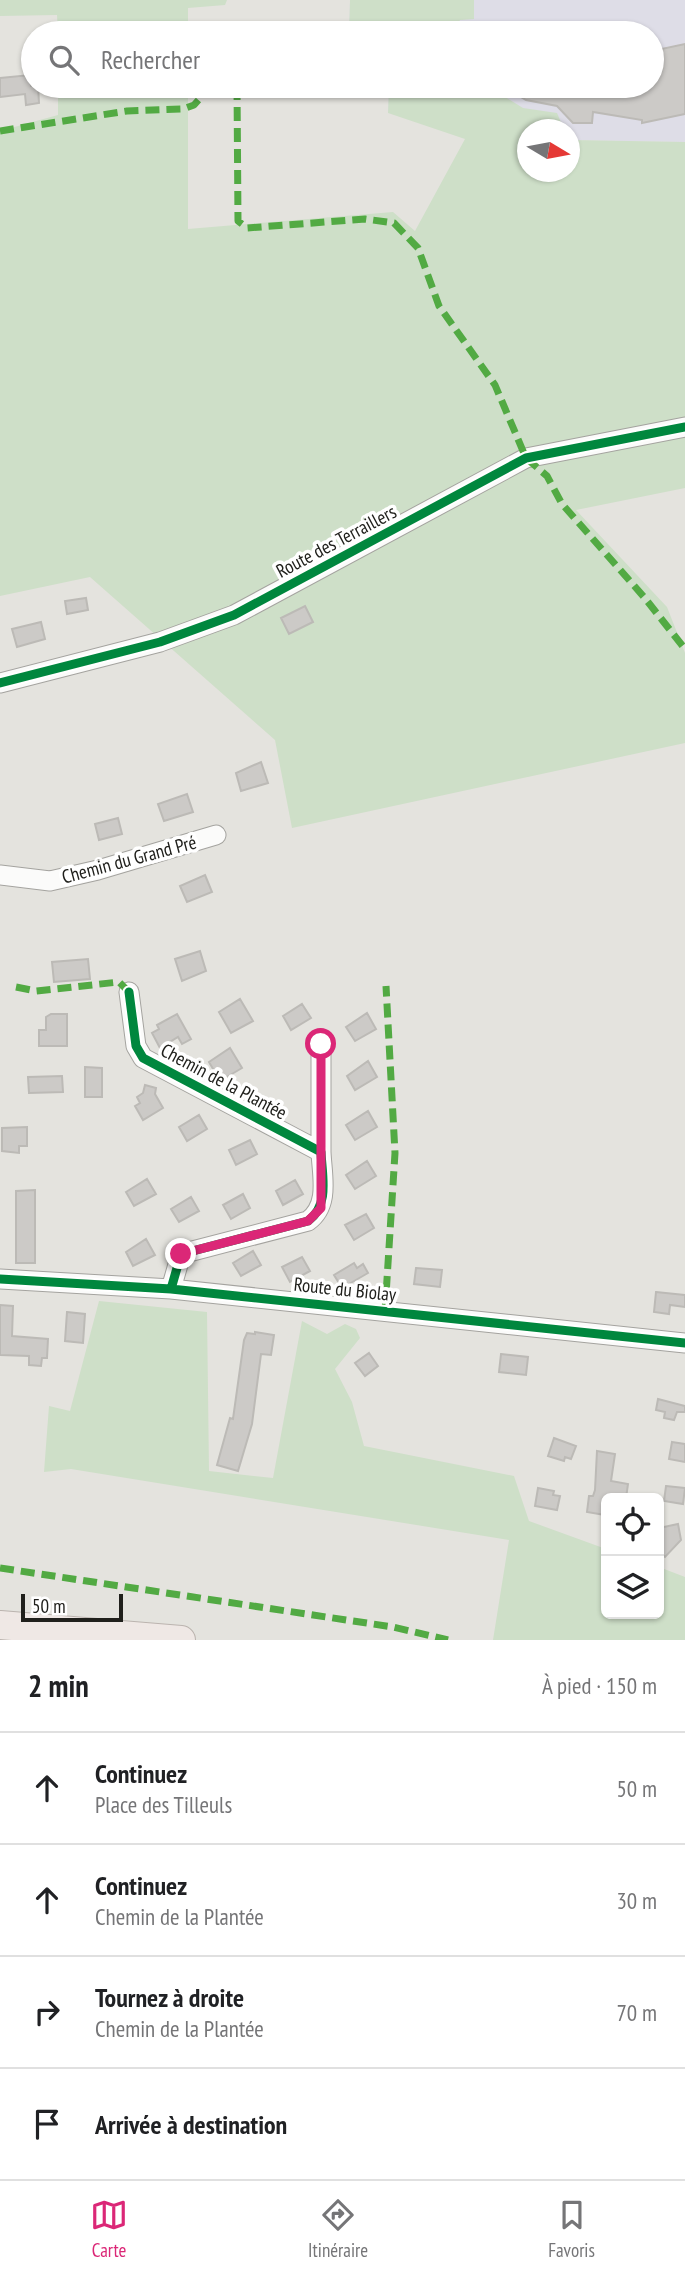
<!DOCTYPE html>
<html lang="fr">
<head>
<meta charset="utf-8">
<style>
  body { margin:0; font-family:"PT Sans Narrow",sans-serif; background:#f2f2f2; color:#202124 }
  .controls { position:absolute; right:21px; bottom:21px; display:grid; overflow:hidden; border-radius:10px; box-shadow:0 2px 5px #0004 }
  .controls button { width:63px; height:63px; display:grid; place-items:center; padding:0; border:0; border-bottom:2px solid #e0e0e0; background:#fff; color:#202124; font:35px sans-serif }
  .compass { position:absolute; left:517px; top:119px; width:63px; height:63px; border-radius:50%; background:#fff; box-shadow:0 2px 5px #0004; rotate:100deg }
  .scale { position:absolute; left:21px; bottom:18px; width:102px; box-sizing:border-box; padding-left:7px; border:4px solid #20201c; border-top:0; font-size:19px; line-height:24px; white-space:nowrap; color:#20201c; -webkit-text-stroke:5px #fff; paint-order:stroke }
  .stop { position:absolute; width:21px; height:21px; margin:-16px; border:5px solid #db2777; border-radius:50%; background:#fff }
  .stop.end { background:#db2777; border-color:#fff; box-shadow:0 2px 7px #0008 }
  .list { margin:0; padding:0; list-style:none }
  h2 { display:flex; justify-content:space-between; align-items:center; height:91px; margin:0; padding:0 28px; font-size:30px }
  h2 small { font-size:23px; font-weight:400; color:#757577 }
  .list li { display:grid; grid-template-columns:46px 1fr auto; gap:21px; align-items:center; box-sizing:border-box; height:112px; padding:0 28px; border-top:2px solid #e0e0e0 }
  .list b { display:block; font-size:26px; white-space:nowrap }
  .list p { margin:0; font-size:23px; white-space:nowrap; color:#757577 }
  .list em { font-size:23px; font-style:normal; color:#757577 }
  .icon { flex:none; width:38px; height:38px; fill:none; stroke:currentColor; stroke-width:2; stroke-linecap:round; stroke-linejoin:round }
  .map { position:relative; flex:none; width:685px; height:1640px; overflow:hidden }
  .search { position:absolute; background:#fff; box-shadow:0 2px 5px #0004; left:21px; right:21px; top:21px; height:77px; display:flex; align-items:center; gap:18px; box-sizing:border-box; padding:0 24px; border-radius:38px; color:#757577; font-size:26px }
  .sheet { height:539px; background:#fff }
  nav { display:flex; justify-content:space-around; align-items:center; box-sizing:border-box; height:98px; border-top:2px solid #e0e0e0; background:#fff; font-size:19px; color:#757577 }
  nav a { display:grid; justify-items:center; gap:4px }
  nav .on { color:#db2777 }
  .map>svg:first-child { display:block }
</style>
</head>
<body>
<div class="map">
<svg width="685" height="1640" viewBox="0 0 685 1640">
  <rect width="100%" height="100%" fill="#e4e3de"/>
  <path fill="#dedde7" d="M350 0H685V142L570 140V130H528L388 113 389 86H652V33H349Z"/>
  <path fill="#cedfc8" d="M0 0H227L225 5 188 8V33H58L57 15 0 16Z
    M350 0H474V19L460 20 453 33H349Z
    M58 86H188V229L393 212 415 231 465 139 388 113 389 86H487L523 108 557 113 564 129 528 130V172H570V140L685 142V488L576 510 667 607 685 653V743L292 828 275 740 90 577 0 596V131L58 115Z
    M99 1301 207 1312 209 1471 273 1478 302 1321 327 1334 345 1324 356 1329 360 1338 335 1369 352 1402 364 1446 514 1476 529 1521 606 1549V1614H659V1567L685 1577V1640H493L509 1540 71 1469 44 1472 49 1406 70 1411Z"/>
  <path fill="#cccac7" stroke="#bcbab6" stroke-width="2" d="M685 44V114L642 123V120L593 112 592 123H573L557 106 526 100 503 86H652V51Z
    M30 75 31 86H38L39 103 26 105 25 94 0 97V78Z
    M86 598 88 610 67 614 65 601Z
    M305 606 313 622 289 634 281 618Z
    M41 622 45 639 17 647 12 629Z
    M261 762 268 783 241 791 236 773Z
    M187 794 193 812 164 821 158 804Z
    M118 818 122 834 99 840 95 824Z
    M205 875 212 892 187 902 180 886Z
    M200 951 206 971 182 981 175 959Z
    M88 959 90 979 54 982 52 962Z
    M240 999 253 1021 231 1033 219 1012Z
    M302 1004 311 1018 291 1030 283 1016Z
    M367 1013 376 1029 355 1041 346 1027Z
    M51 1014H67V1046H39V1030H46V1017Z
    M177 1014 191 1039 182 1044 178 1037 160 1048 152 1033 159 1029 157 1025Z
    M230 1048 242 1068 220 1081 209 1062Z
    M368 1061 377 1077 355 1090 347 1076Z
    M85 1067 102 1068V1097H85Z
    M62 1076 63 1092 29 1093 28 1077Z
    M145 1085 156 1088 155 1094 163 1108 143 1120 135 1106 140 1103 137 1097 143 1093Z
    M368 1111 377 1127 355 1140 346 1125Z
    M199 1115 207 1129 187 1141 179 1127Z
    M27 1127V1146H19V1153L2 1151V1128Z
    M250 1140 257 1154 236 1165 229 1150Z
    M367 1161 376 1176 355 1189 346 1175Z
    M147 1179 156 1194 134 1206 126 1192Z
    M295 1180 303 1194 283 1205 276 1191Z
    M35 1190V1263H16V1191Z
    M243 1194 250 1208 231 1219 223 1205Z
    M191 1197 199 1211 179 1222 171 1209Z
    M366 1214 374 1228 354 1240 345 1225Z
    M146 1239 155 1255 133 1266 126 1252Z
    M253 1251 261 1265 241 1276 233 1263Z
    M302 1257 310 1271 290 1282 282 1267Z
    M354 1263 357 1268 363 1264 368 1273 342 1288 334 1275Z
    M416 1268 442 1270 440 1287 414 1284Z
    M656 1292 685 1295V1307L670 1305 669 1314 654 1312Z
    M0 1305 13 1306 12 1336 48 1339 47 1358H42L41 1366 29 1365V1356L0 1355Z
    M67 1312 85 1314 83 1343 65 1341Z
    M255 1332 274 1335 271 1355 261 1354 252 1424 238 1471 217 1465 230 1418 233 1419 244 1340 247 1333 255 1334Z
    M369 1353 378 1366 365 1376 355 1363Z
    M501 1354 528 1357 526 1375 499 1372Z
    M658 1399 685 1406V1412H677L674 1420 664 1418 665 1412 656 1410Z
    M554 1438 576 1446 571 1459 565 1457 564 1461 548 1456Z
    M672 1442 685 1444V1462L669 1459Z
    M597 1451 615 1454 611 1481 628 1484 626 1498H606L605 1515 587 1512 589 1496H593L595 1490Z
    M666 1486 685 1488 683 1504 664 1501Z
    M538 1488 554 1491 553 1495 560 1496 557 1510 535 1506Z
    M678 1524 681 1540 665 1557 659 1552V1528Z"/>
  <g fill="none" stroke-linecap="round" stroke-linejoin="round">
    <g stroke="#a4a39f" stroke-width="21">
      <path id="minor" d="M0 683 160 642 234 615 526 458 685 427
        M0 875 50 881 98 870 216 835
        M129 992 136 1046 143 1058 321 1152C322 1176 330 1205 308 1221L181 1254 171 1289
        M321 1152V1039
        M0 1279 171 1289 685 1343"/>
    </g>
    <g stroke="#bbb4af" stroke-width="30">
      <path id="highway" d="M0 1625 181 1640"/>
    </g>
    <use href="#minor" stroke="#fbfbfa" stroke-width="19"/>
    <use href="#highway" stroke="#efe8e5" stroke-width="28"/>
    <path stroke="#52aa43" stroke-width="7" stroke-dasharray="14 7" stroke-linecap="butt" d="M237 86 238 221 247 228 365 219 394 223 418 248 439 306 495 385 526 458 547 476 562 504 644 597 685 649
      M0 131 127 111 183 109 194 105 211 86
      M16 987 36 991 119 982 129 992
      M385 1311 395 1153 386 986
      M0 1568 393 1627 448 1640"/>
    <g stroke="#fff" stroke-width="13">
      <path id="cycleway" d="M0 683 160 642 234 615 526 458 685 427
        M129 992 136 1046 143 1058 321 1152C322 1176 330 1205 308 1221L181 1254 171 1289
        M0 1279 171 1289 685 1343"/>
    </g>
    <use href="#cycleway" stroke="#00873e" stroke-width="9"/>
  </g>
  <g fill="none" stroke-linecap="round" stroke-linejoin="round">
    <path stroke="#db2777" stroke-width="9" d="M181 1254 308 1221 321 1208V1044"/>
  </g>
  <g text-anchor="middle" dominant-baseline="central" stroke-width="7" stroke-linejoin="round" paint-order="stroke">
    <g font-size="19" fill="#20201c" stroke="#fff">
      <text transform="translate(336 541) rotate(-28)">Route des Terraillers</text>
      <text transform="translate(129 859) rotate(-15)">Chemin du Grand Pré</text>
      <text transform="translate(224 1081) rotate(28)">Chemin de la Plantée</text>
      <text transform="translate(345 1289) rotate(6)">Route du Biolay</text>
    </g>
  </g>
</svg>
<div class="controls">
<button><svg class="icon" aria-label="locate" viewBox="0 0 24 24"><circle cx="12" cy="12" r="6"/><path d="M12 2v4M12 18v4M2 12h4M18 12h4"/></svg></button>
<button><svg class="icon" aria-label="layers" viewBox="0 0 24 24"><path d="M12 4l9 5-9 5-9-5zM3 14l9 5 9-5"/></svg></button>
</div>
<svg class="compass" viewBox="-18 -18 36 36"><path d="M0-13l5 13h-10z" fill="#e53935"/><path d="M0 13l5-13h-10z" fill="#757577"/></svg>
<div class="scale">50 m</div>
<div class="stop" style="left:321px;top:1044px"></div>
<div class="stop end" style="left:181px;top:1254px"></div>
<div class="search"><svg class="icon" aria-label="search" viewBox="0 0 24 24"><circle cx="10" cy="10" r="6"/><path d="M15 15l6 6"/></svg>Rechercher</div>
</div>
<section class="sheet">
<h2>2 min<small>À pied · 150 m</small></h2>
<ul class="list">
<li><svg class="icon" aria-label="ahead" viewBox="0 0 24 24"><path d="M12 20V5M6 11l6-6 6 6"/></svg><div><b>Continuez</b><p>Place des Tilleuls</p></div><em>50 m</em></li>
<li><svg class="icon" aria-label="ahead" viewBox="0 0 24 24"><path d="M12 20V5M6 11l6-6 6 6"/></svg><div><b>Continuez</b><p>Chemin de la Plantée</p></div><em>30 m</em></li>
<li><svg class="icon" aria-label="right" viewBox="0 0 24 24"><path d="M7 20v-9h11M14 6l5 5-5 5"/></svg><div><b>Tournez à droite</b><p>Chemin de la Plantée</p></div><em>70 m</em></li>
<li><svg class="icon" aria-label="arrive" viewBox="0 0 24 24"><path d="M6 21V4h12l-3 4 3 4H6"/></svg><div><b>Arrivée à destination</b></div></li>
</ul>
</section>
<nav>
<a class="on"><svg class="icon" aria-label="map" viewBox="0 0 24 24"><path d="M3 6l6-2 6 2 6-2v14l-6 2-6-2-6 2zM9 4v14M15 6v14"/></svg>Carte</a>
<a><svg class="icon" aria-label="directions" viewBox="0 0 24 24"><path d="M12 3l9 9-9 9-9-9zM9 14v-3h6M13 9l2 2-2 2"/></svg>Itinéraire</a>
<a><svg class="icon" aria-label="saved" viewBox="0 0 24 24"><path d="M7 4h10v16l-5-4-5 4z"/></svg>Favoris</a>
</nav>
</body>
</html>
